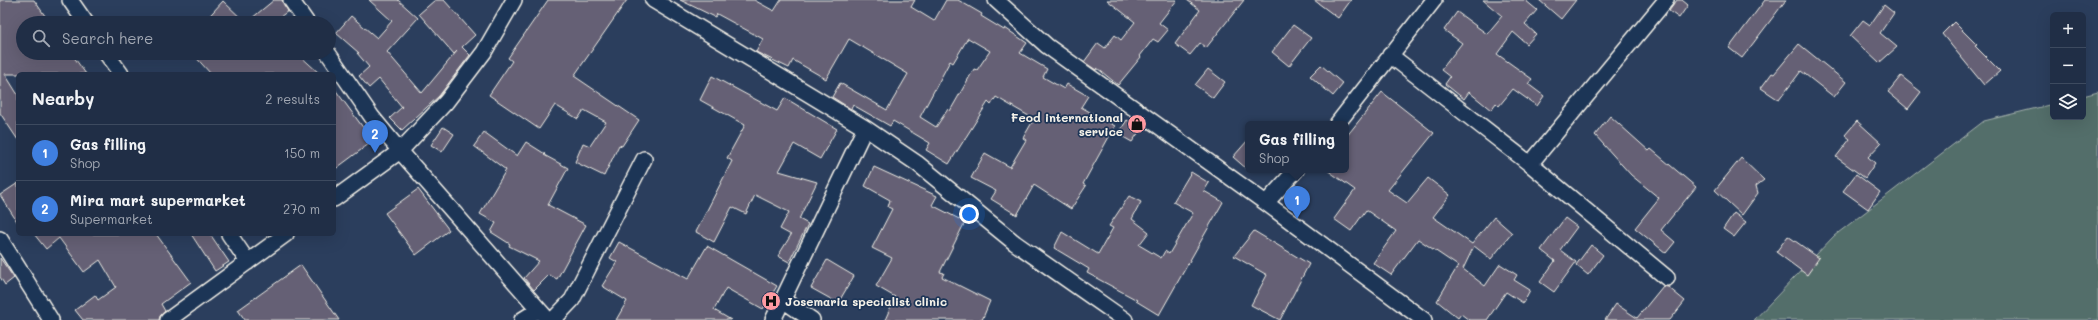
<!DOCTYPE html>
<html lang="en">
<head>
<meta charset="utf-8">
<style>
  body { margin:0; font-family:Mali,sans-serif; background:#2d3a51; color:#f1f3f6 }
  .controls { position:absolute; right:12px; top:12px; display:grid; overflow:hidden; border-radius:6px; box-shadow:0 4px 16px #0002 }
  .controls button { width:36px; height:36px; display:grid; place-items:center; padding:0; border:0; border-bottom:1px solid #3d4a5f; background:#202e46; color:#f1f3f6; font:20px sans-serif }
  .you { position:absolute; left:969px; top:214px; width:14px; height:14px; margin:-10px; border:3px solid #fff; border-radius:50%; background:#1a73e8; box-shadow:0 0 0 6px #1a73e833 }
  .badge { display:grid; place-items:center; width:26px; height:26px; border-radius:50%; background:#ff9aa2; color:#fff; font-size:13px; font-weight:700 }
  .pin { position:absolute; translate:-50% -33px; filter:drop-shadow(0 1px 2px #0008) }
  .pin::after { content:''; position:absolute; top:21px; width:14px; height:12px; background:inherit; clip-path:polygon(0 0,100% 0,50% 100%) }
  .popup { position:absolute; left:1245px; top:121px; width:104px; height:52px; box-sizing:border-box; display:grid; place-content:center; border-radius:6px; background:#202e46; filter:drop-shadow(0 1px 3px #0005); font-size:13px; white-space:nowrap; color:#a2a8b3 }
  .popup b { font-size:15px; color:#f1f3f6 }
  .popup::after { content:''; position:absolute; left:50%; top:100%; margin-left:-8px; border:8px solid transparent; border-top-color:#202e46 }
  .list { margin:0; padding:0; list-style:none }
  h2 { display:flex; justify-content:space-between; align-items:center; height:52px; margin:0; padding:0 16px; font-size:17px }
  h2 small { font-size:13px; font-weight:400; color:#a2a8b3 }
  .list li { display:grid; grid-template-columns:26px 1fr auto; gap:12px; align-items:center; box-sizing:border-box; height:56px; padding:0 16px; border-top:1px solid #3d4a5f }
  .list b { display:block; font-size:15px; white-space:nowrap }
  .list p { margin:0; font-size:13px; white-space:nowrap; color:#a2a8b3 }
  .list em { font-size:13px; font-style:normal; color:#a2a8b3 }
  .icon { flex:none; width:22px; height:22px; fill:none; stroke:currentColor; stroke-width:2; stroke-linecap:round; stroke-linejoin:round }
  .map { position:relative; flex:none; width:2098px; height:320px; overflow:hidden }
  .search { position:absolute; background:#202e46; box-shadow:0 4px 16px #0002; left:16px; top:16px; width:320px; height:44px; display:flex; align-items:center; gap:10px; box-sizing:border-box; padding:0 14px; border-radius:22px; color:#a2a8b3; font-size:15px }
  .panel { position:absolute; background:#202e46; box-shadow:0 4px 16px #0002; left:16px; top:72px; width:320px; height:164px; border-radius:6px }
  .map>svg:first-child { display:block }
</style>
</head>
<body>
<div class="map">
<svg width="2098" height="320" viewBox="0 0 2098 320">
  <rect width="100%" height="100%" fill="#2b3e5d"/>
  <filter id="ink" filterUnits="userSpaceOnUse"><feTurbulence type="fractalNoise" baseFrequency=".025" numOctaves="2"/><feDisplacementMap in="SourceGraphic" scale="8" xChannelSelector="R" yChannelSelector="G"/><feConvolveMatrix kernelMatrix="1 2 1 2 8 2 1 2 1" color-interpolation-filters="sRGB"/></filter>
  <g filter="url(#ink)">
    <path fill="#526e6b" stroke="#a3b0aa" d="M2098 92V320H1754L1834 236 1984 121 2053 104V117H2083V96Z"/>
    <path fill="#656074" stroke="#f4f1e8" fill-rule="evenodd" d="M0 0H34L50 23H23V53H71L86 74H5L18 95V140L0 113Z
      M274 0H282L288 11 272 23H203L223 1 246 23Z
      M369 0H398L418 18 387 52 422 93 457 51 454 54 419 14 435 0H444L475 35 462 47 470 55 439 96 402 130 390 118 402 107 379 79 369 88 359 76 369 67 357 53H359L336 33 351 16 377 38 392 21Z
      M548 0H627L574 76 639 120 622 146 619 145 604 176 575 162 583 143 590 146 606 122 584 110 578 119 555 105 539 129 489 95 512 61 508 58Z
      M680 0H754L774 11 781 0H915L911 7 934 21 946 0H958L982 14 981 16 1004 30 1005 28 1027 43 1020 53 1047 69 1043 77 1064 89 1067 84 1088 96 1081 107 1115 126 1083 184 1086 186 1071 209 1034 185 1017 215 991 199 996 191 971 178 985 153 1010 167 1026 140 1023 138 1034 119 996 97 991 105 988 102 949 164 926 150 930 143 893 121 890 126 853 105 851 109 832 97 840 83 887 110 908 74 849 39 826 79 793 60 789 68 756 52 763 39 717 14 715 17ZM968 38 990 51 977 70 974 69 950 111 948 109 936 127 920 117 950 61 953 63Z
      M1107 0H1177L1159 23 1168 30 1158 42 1153 39 1140 56 1141 57 1118 85 1097 68 1096 70 1084 62 1098 43 1105 48 1115 35 1121 40 1135 22Z
      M1187 0H1244L1206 48 1200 43 1190 55 1175 44 1200 10Z
      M1314 0H1351L1338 18Z
      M1483 0H1525L1537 10 1525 24 1536 34 1527 44 1513 32 1497 54 1532 79 1528 84 1544 96 1537 106 1513 89 1499 106 1496 103 1491 110 1469 92 1464 99 1445 84 1450 77 1441 70 1462 43 1444 30 1457 12 1487 34 1502 16Z
      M1539 0H1576L1561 19Z
      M1677 0H1682L1688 5 1679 18 1669 11Z
      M1765 0H1786L1742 58 1729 48Z
      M1884 5 1894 13 1880 33 1897 47 1879 63 1850 36 1863 20 1870 25Z
      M1954 22 1977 45 1975 46 2000 71 1984 85 1942 34Z
      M1293 25 1311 38 1289 66 1272 52Z
      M1799 44 1846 82 1834 97 1801 71 1779 100 1761 88 1772 73 1774 74Z
      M192 53H297L320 74H211Z
      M1321 65 1343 84 1333 96 1310 76Z
      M1208 69 1225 82 1213 98 1195 85Z
      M712 76 777 111 785 98 837 129 820 159 794 144 779 171 817 182 799 219 808 224 789 262 778 256 791 235 780 229 789 212 755 195 746 214 732 207 714 242 696 232 732 161 727 158 745 125 700 100Z
      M1901 76 1921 92 1908 109 1888 92Z
      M334 88 373 141 334 170Z
      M1382 92 1434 133 1388 190 1407 203 1428 178 1450 195 1433 217 1472 244 1494 217 1512 233 1491 259 1474 246 1463 269 1485 286 1500 264 1517 275 1514 280 1530 290 1523 303 1506 292 1487 320H1469L1461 314 1458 318 1437 301 1458 266 1418 239 1391 275 1373 263 1396 231 1366 210 1351 231 1334 219 1355 190 1327 170H1346V137Z
      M1610 116 1649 151 1651 149 1696 187 1661 230 1675 242 1666 253 1635 228 1659 198 1631 175 1595 135Z
      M1127 120 1141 129 1132 142 1118 134Z
      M1857 121 1881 143 1868 157 1875 163 1865 178 1836 157 1850 139 1845 135Z
      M443 127 454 134 442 152 431 145Z
      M484 132 517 156 526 142 545 154 544 155 568 168 548 205 586 225 557 279 549 275 534 290 524 278 539 261 509 246 510 244 491 232 496 223 480 214 506 170 474 146Z
      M1248 140V170L1233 157Z
      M1741 158 1764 180 1756 186 1758 193 1742 215 1715 190Z
      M874 167 937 196 932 205 965 222 940 272 944 273 942 277 990 301 982 320H885L895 297 876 286 892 258 872 248 892 209 888 207 890 200 865 186Z
      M1191 172 1209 183 1204 191 1223 202 1159 315 1136 301 1137 300 1087 273 1089 269 1054 248 1062 232 1098 254 1113 228 1109 226 1129 196 1141 202 1132 219 1149 232 1139 245 1161 258 1165 251 1169 254 1193 213 1173 202Z
      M1856 174 1880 192 1868 209 1843 191Z
      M18 183V223L0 195Z
      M418 189 449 230 416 255 385 213Z
      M1734 213 1746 222 1734 237 1723 229Z
      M1565 218 1577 227 1560 250 1576 262 1554 292 1540 282 1555 261 1541 250Z
      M1254 231 1309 264 1280 320 1251 305 1267 275 1234 256Z
      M34 234H156L191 282 161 304 165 311 160 316 159 320H83L75 310 95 295 98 300 116 287 100 260 84 272 59 238 46 249Z
      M191 234H210L229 262 215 271Z
      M1788 236 1819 258 1807 275 1776 252Z
      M619 242 688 279 707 246 777 286 763 309 726 288 714 310 731 320H616L627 301 602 286 617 262 610 258Z
      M1591 245 1603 255 1588 275 1576 265Z
      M0 258 14 278 5 285 0 277Z
      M827 260 854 276 838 303 811 288Z
      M301 265 339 320H245L238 310Z
      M1663 286 1668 287 1685 301 1670 320H1605L1616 304 1637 318Z"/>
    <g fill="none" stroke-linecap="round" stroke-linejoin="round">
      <g stroke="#f4f1e8" stroke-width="18">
        <path id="minor" d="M70 0 86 23
          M291 0 307 23
          M653 0 865 128 918 164 1015 243 1125 320
          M996 0 1047 46 1266 203 1424 320
          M106 53 121 74
          M328 53 372 117 400 151 548 320
          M1390 55 1530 164 1667 278
          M1337 124 1434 0
          M1530 164 1666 0
          M334 199 400 151 446 102 484 52 514 0
          M1266 203 1296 170
          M229 234 248 262
          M0 239 51 320
          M783 300 812 320
          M168 320 286 234
          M522 320 538 310
          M553 320 572 300 644 159
          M773 320 865 128"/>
      </g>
      <use href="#minor" stroke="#1d3557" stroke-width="15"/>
    </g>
  </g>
  <defs>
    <g id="shop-disc" transform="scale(1)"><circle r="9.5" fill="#ff9aa2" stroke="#1d3557"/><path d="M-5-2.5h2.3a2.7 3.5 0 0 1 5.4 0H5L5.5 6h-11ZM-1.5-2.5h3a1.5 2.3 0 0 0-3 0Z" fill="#111"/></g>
    <g id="hospital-disc" transform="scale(1)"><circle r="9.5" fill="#ff9aa2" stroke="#1d3557"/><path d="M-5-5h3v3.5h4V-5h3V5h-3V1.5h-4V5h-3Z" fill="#111"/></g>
  </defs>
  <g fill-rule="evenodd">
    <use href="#shop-disc" x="1137" y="124"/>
    <use href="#hospital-disc" x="771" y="301"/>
  </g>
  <g text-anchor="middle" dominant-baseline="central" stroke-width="3.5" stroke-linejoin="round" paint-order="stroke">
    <g font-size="12" font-weight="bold" fill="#f4f1e8" stroke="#1d3557" text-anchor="end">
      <text x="1123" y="117">Feod international<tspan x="1123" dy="14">service</tspan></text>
      <text x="785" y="301" text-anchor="start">Josemaria specialist clinic</text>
    </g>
  </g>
</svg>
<div class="controls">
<button>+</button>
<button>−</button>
<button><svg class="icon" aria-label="layers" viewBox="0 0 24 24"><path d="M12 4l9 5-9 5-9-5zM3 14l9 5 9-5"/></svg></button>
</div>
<div class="you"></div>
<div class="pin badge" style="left:1297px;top:219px;background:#3f7fe0">1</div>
<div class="popup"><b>Gas filling</b>Shop</div>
<div class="pin badge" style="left:375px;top:153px;background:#3f7fe0">2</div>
<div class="search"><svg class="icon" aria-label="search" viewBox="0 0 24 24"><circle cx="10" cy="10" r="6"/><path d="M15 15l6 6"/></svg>Search here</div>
<section class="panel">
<h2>Nearby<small>2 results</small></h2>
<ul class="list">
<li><span class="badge" style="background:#3f7fe0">1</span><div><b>Gas filling</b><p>Shop</p></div><em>150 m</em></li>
<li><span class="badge" style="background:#3f7fe0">2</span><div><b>Mira mart supermarket</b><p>Supermarket</p></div><em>270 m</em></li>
</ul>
</section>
</div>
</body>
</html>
